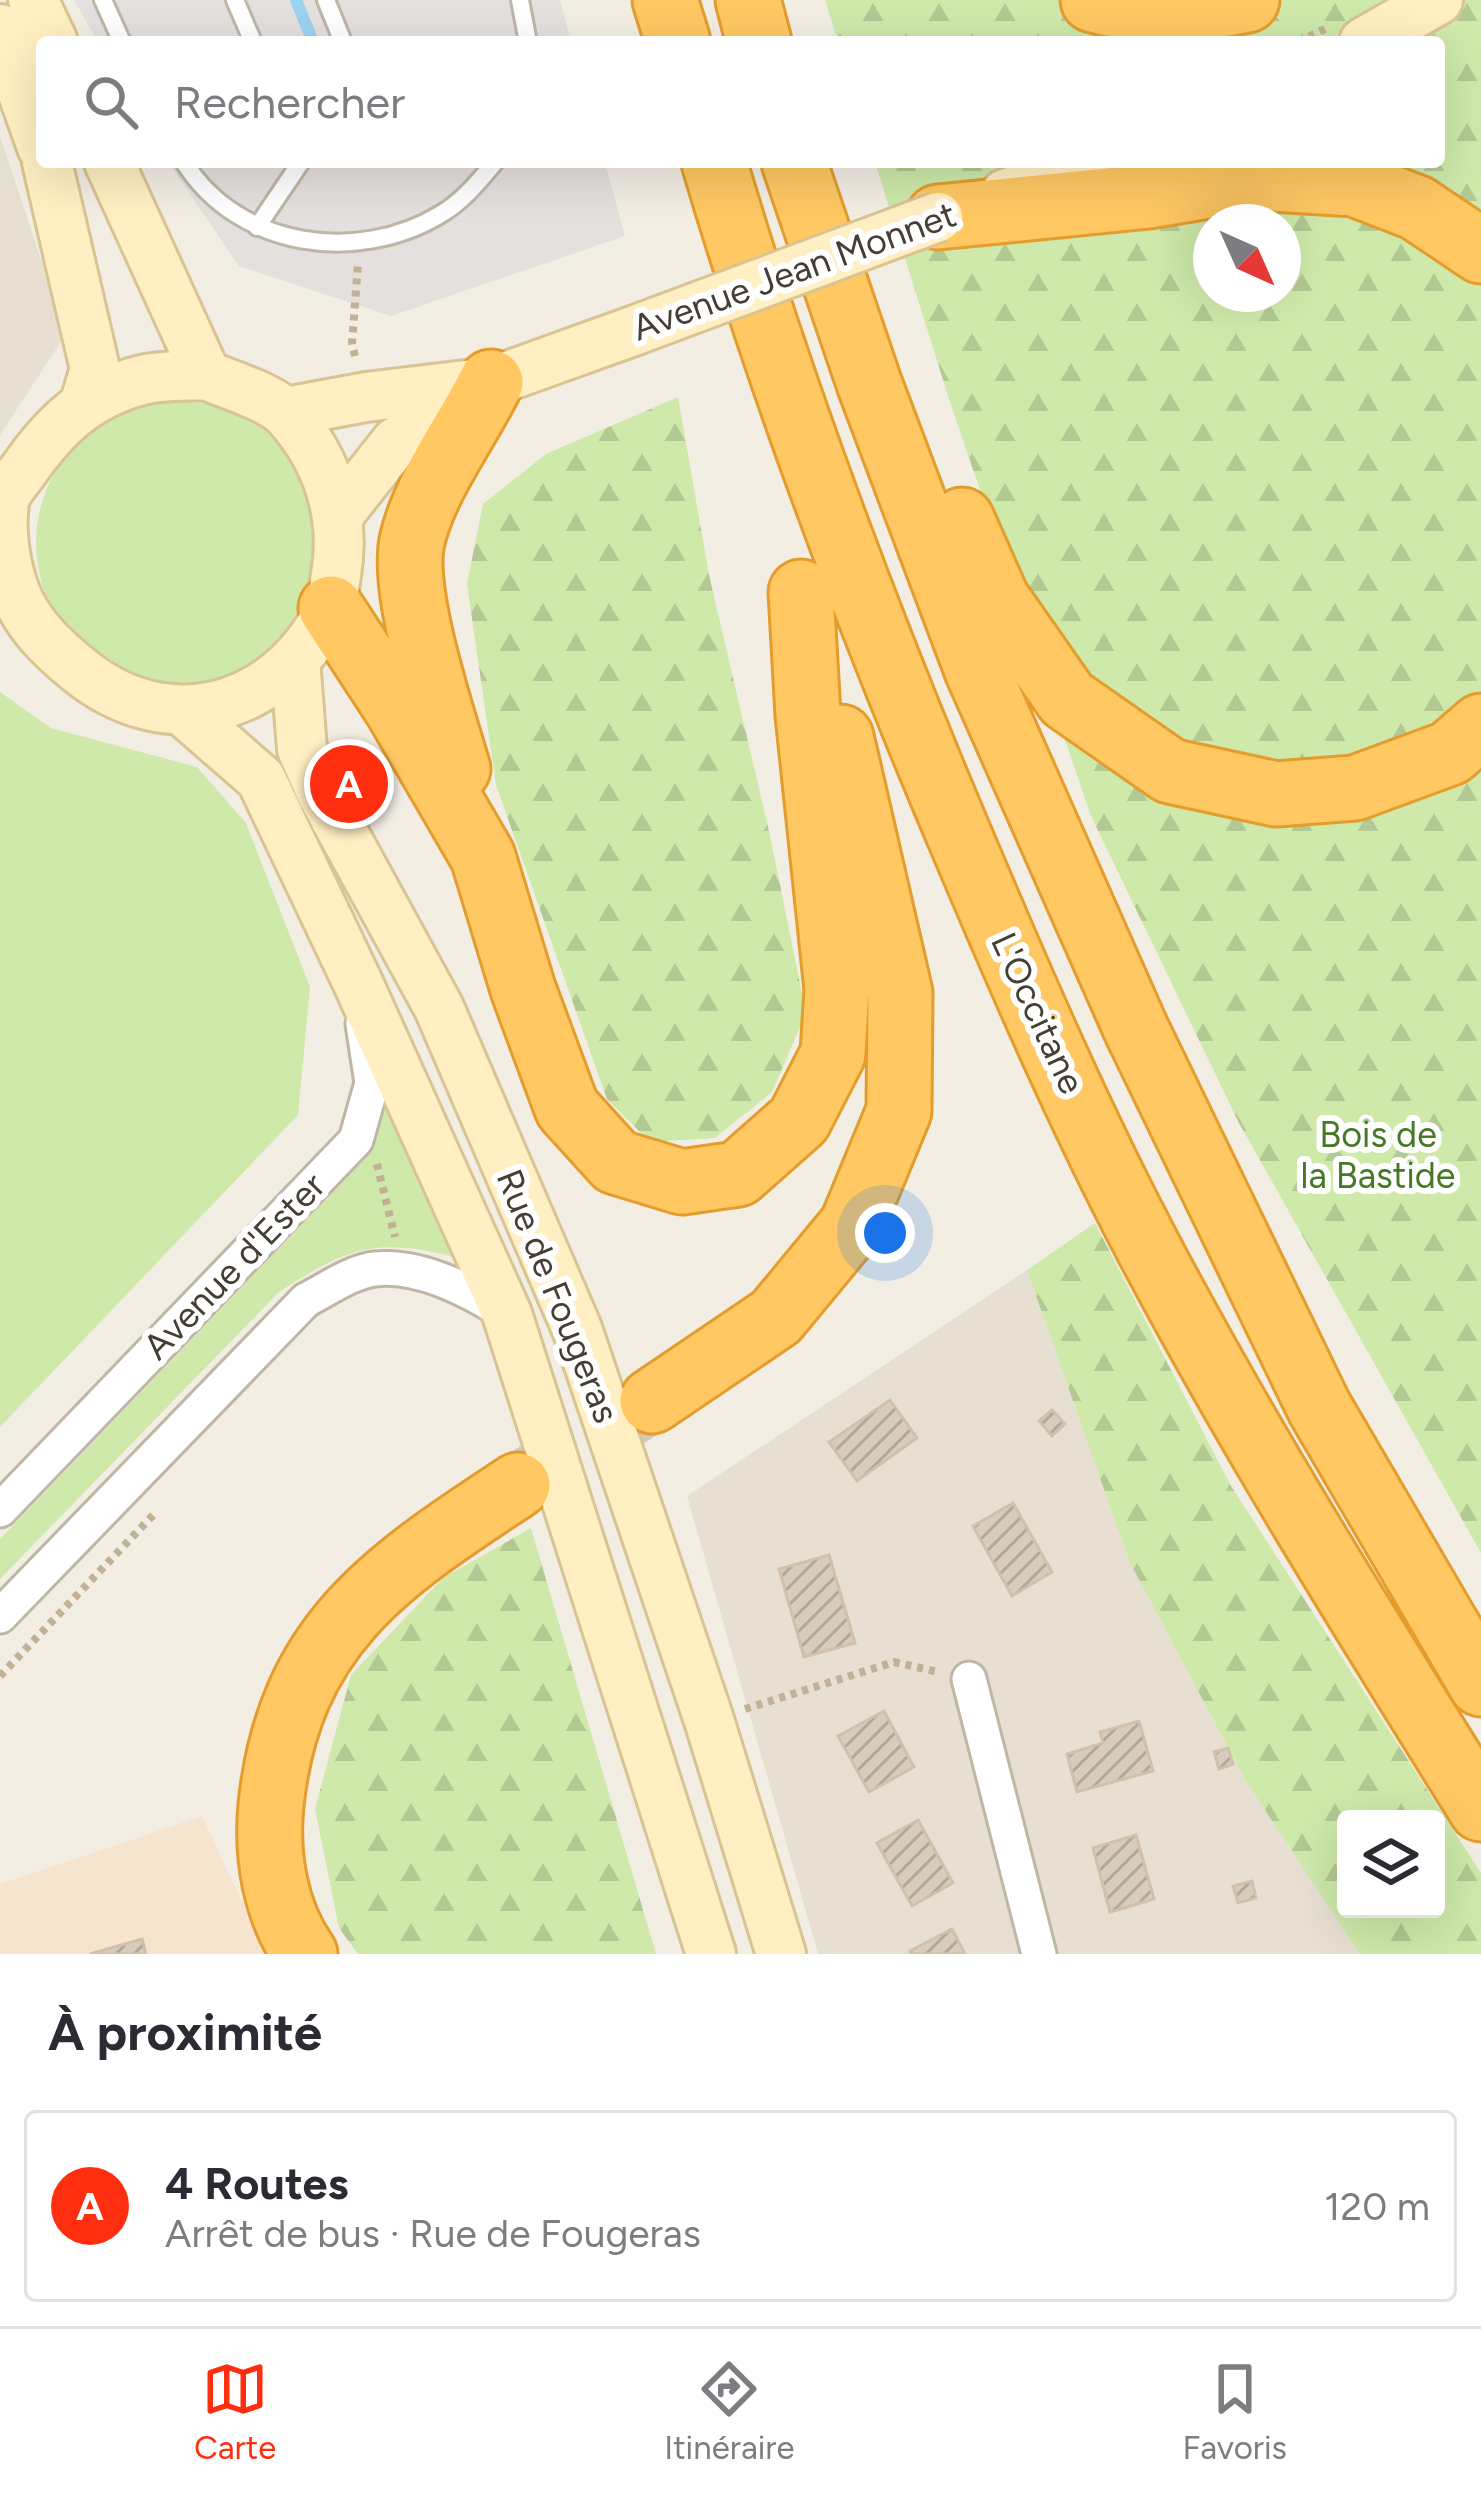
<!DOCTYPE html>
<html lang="fr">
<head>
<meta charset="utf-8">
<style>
  body { margin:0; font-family:Figtree,sans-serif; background:#f7f7f7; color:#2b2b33 }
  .controls { position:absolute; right:36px; bottom:36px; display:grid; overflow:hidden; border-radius:12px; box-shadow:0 12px 48px #0002 }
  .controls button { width:108px; height:108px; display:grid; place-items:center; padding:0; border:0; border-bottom:3px solid #e1e1e2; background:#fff; color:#2b2b33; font:60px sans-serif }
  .compass { position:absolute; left:1193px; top:204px; width:108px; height:108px; border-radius:50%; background:#fff; box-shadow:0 12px 48px #0002; rotate:135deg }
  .you { position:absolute; left:885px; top:1233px; width:42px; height:42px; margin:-30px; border:9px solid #fff; border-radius:50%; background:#1a73e8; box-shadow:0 0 0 18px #1a73e833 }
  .badge { display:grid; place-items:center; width:78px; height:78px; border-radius:50%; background:#ff2e0f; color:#fff; font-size:39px; font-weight:700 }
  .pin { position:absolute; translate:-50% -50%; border:6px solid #fff; box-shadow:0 3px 12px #0006 }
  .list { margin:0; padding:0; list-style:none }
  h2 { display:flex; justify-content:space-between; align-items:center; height:156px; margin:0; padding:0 48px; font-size:51px }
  h2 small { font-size:39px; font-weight:400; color:#7c7c81 }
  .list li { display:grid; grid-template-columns:78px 1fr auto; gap:36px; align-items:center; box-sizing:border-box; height:192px; margin:0 24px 24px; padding:0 24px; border:3px solid #e1e1e2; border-radius:12px }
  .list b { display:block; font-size:45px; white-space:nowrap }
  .list p { margin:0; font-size:39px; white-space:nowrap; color:#7c7c81 }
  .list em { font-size:39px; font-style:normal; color:#7c7c81 }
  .icon { flex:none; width:66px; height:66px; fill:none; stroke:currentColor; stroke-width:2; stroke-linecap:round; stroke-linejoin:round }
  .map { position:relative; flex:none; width:1481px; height:1954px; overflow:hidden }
  .search { position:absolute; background:#fff; box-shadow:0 12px 48px #0002; left:36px; right:36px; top:36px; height:132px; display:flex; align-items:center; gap:30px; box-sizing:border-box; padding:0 42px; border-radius:12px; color:#7c7c81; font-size:45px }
  .sheet { height:372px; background:#fff }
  nav { display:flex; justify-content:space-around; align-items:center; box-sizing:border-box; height:168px; border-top:3px solid #e1e1e2; background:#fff; font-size:33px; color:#7c7c81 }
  nav a { display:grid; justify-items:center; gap:6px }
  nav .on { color:#ff2e0f }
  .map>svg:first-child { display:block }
</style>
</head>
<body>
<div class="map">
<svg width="1481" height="1954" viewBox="0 0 1481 1954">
  <defs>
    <pattern id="forest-firs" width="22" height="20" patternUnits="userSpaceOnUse" patternTransform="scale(3)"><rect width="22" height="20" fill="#cee9aa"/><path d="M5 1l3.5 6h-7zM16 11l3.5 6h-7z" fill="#b2c993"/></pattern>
    <pattern id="building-hatch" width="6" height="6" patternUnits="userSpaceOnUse" patternTransform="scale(3)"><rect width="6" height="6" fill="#d8ccbc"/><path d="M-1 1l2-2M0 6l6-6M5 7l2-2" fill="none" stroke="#b1a79a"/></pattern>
  </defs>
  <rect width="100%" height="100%" fill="#f3eee4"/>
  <path fill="#e7e0d2" d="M0 136 66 334 0 435Z
    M1027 1270 1129 1561 1247 1783 1360 1954H818L687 1496Z"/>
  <path fill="#f6e4ce" d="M202 1816 267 1954H0V1884Z"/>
  <path fill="#cee9aa" d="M36 543a142 142 0 1 1 284 0a142 142 0 1 1-284 0Z
    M0 692 51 728 197 767 246 823 310 987 298 1115 0 1427Z
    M386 1089 466 1260C380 1237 352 1244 279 1292L0 1579V1539L365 1159 376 1136Z"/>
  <path fill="url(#forest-firs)" fill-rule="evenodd" d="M825 0H1481V1553L1239 1123 1091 816 949 399 875 162H1439V42H838ZM1211 222H1283V294H1211Z
    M678 397 709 575 769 831 806 1013 772 1092 715 1138 650 1142 607 1099 496 785 467 584 483 504 546 454Z
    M1095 1223 1231 1486 1481 1873V1954H1360L1247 1783 1129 1561 1027 1270ZM1346 1819H1436V1909H1346Z
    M531 1528 656 1954H358L339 1928 315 1809 351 1675 443 1578Z"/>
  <path fill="#e3e0dd" d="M74 0H560L571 42H98Z
    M168 162H605L625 236 391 316 239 266Z"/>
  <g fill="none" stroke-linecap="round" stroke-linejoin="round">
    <path stroke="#9dd2f3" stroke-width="12" d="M296 0 313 42"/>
  </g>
  <path fill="url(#building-hatch)" stroke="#d0c1ac" stroke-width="3" d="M890 1400 917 1438 857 1481 829 1442Z
    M1052 1410 1065 1424 1052 1436 1039 1421Z
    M1013 1503 1052 1572 1012 1596 973 1526Z
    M829 1555 855 1643 804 1657 779 1569Z
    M884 1711 914 1767 869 1792 838 1736Z
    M1139 1721 1153 1771 1077 1792 1067 1754 1103 1743 1100 1732Z
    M1228 1748 1233 1764 1219 1769 1214 1752Z
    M918 1820 953 1883 912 1906 877 1843Z
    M1136 1835 1154 1899 1110 1912 1093 1848Z
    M1252 1881 1256 1898 1238 1903 1233 1886Z
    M952 1929 965 1954H911L910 1951Z
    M142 1939 146 1954H90Z"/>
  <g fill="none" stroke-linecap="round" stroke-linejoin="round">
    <path stroke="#d0cbc1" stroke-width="63" stroke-dasharray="63 32" stroke-linecap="butt" d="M518 1485 652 1401"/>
    <g stroke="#bfb6a6" stroke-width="22">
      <path id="lane" d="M103 0 122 42
        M235 0 253 42
        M326 0 343 42
        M520 0 528 42
        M184 162C238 248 357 265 441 214 463 201 479 181 495 162
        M257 227 301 162"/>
    </g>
    <g stroke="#bfb6a6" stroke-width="39">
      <path id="street" d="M0 1510 356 1140 372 1083 363 1024
        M0 1616 306 1300C326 1290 353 1271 375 1269 419 1264 471 1291 507 1314
        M969 1679 1039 1954"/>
    </g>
    <g stroke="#d9c493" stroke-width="54">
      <path id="secondary" d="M33 0 53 42
        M0 29 42 147
        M1364 42 1438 0
        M47 162 95 369 85 402
        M109 162 206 375
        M1005 194 1098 162
        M206 375C231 386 269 396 288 415 328 460 346 516 336 575 334 586 334 601 329 611 278 712 166 742 78 669 52 648 27 624 15 592 5 565 0 531 4 502 6 491 16 480 23 471 54 426 87 394 142 380 162 375 186 376 206 375Z
        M285 412 366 397 474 384
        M339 514 396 442 491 382 633 331
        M295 660 302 749 322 794 439 1008 577 1329 709 1720 781 1954
        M184 712 261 779 357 981 507 1314 711 1954"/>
    </g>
    <g stroke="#e49d2d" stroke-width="69">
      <path id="highway" d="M665 0 678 42
        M748 0 759 42
        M1093 0C1143 14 1197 11 1247 0
        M714 162C786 405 876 642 976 875 1032 1007 1090 1139 1158 1266 1256 1450 1370 1631 1481 1809
        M794 162 869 383 977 670 1136 1029 1319 1407 1481 1684
        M938 217 1149 196 1256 178 1355 184 1417 208 1481 251
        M962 520 997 599 1067 699 1170 771 1276 794 1355 788 1450 753 1481 726
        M331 608 397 709 483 857 523 989 567 1108 616 1162 682 1182 738 1174 799 1120 833 1054 837 989 808 715 801 592
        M458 769C442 715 401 594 412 541 424 487 467 431 491 382
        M652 1401 776 1317 852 1225 899 1111 900 993 841 737
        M305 1954C275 1912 266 1855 271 1805 289 1634 386 1572 518 1485"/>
    </g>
    <path stroke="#c1b197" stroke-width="8" stroke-dasharray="6 6" stroke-linecap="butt" d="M1298 42 1327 28
      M355 356 352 344 358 264
      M377 1164 395 1237
      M0 1676 157 1511
      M745 1709 894 1662 938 1672"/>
    <use href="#lane" stroke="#fff" stroke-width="16"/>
    <use href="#street" stroke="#fff" stroke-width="33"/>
    <use href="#secondary" stroke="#ffefc2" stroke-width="48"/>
    <use href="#highway" stroke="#ffc863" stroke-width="63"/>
    <g stroke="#d9c493" stroke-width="54" stroke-linecap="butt">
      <path id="secondary-bridge" d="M633 331 938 217"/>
    </g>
    <use href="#secondary-bridge" stroke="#ffefc2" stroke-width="48"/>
  </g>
  <g text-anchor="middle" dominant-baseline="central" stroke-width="12" stroke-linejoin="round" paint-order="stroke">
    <g font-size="36" fill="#453e34" stroke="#fff">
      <text transform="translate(794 271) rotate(-20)">Avenue Jean Monnet</text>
      <text transform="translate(1038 1013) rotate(65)">L'Occitane</text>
      <text transform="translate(234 1266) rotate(-46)">Avenue d'Ester</text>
      <text transform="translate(558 1296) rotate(68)">Rue de Fougeras</text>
    </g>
    <g font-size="36" fill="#467925" stroke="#fff">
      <text x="1378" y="1134">Bois de<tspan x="1378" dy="41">la Bastide</tspan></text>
    </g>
  </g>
</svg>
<div class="controls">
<button><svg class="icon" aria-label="layers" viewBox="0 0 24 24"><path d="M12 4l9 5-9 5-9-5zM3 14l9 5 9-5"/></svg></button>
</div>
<svg class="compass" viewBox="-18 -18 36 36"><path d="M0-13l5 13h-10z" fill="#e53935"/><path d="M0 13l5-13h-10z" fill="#7c7c81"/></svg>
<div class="you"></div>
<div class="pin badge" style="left:349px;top:784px">A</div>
<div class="search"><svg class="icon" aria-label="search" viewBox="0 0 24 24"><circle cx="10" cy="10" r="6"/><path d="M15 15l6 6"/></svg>Rechercher</div>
</div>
<section class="sheet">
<h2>À proximité<small></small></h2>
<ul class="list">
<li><span class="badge">A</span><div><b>4 Routes</b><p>Arrêt de bus · Rue de Fougeras</p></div><em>120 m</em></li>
</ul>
</section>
<nav>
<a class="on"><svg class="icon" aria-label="map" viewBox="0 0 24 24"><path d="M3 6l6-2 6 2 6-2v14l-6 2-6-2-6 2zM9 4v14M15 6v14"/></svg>Carte</a>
<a><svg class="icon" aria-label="directions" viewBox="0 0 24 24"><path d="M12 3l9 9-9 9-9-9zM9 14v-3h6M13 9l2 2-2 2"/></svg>Itinéraire</a>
<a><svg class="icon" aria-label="saved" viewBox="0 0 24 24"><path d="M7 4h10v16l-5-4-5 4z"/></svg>Favoris</a>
</nav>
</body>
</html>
